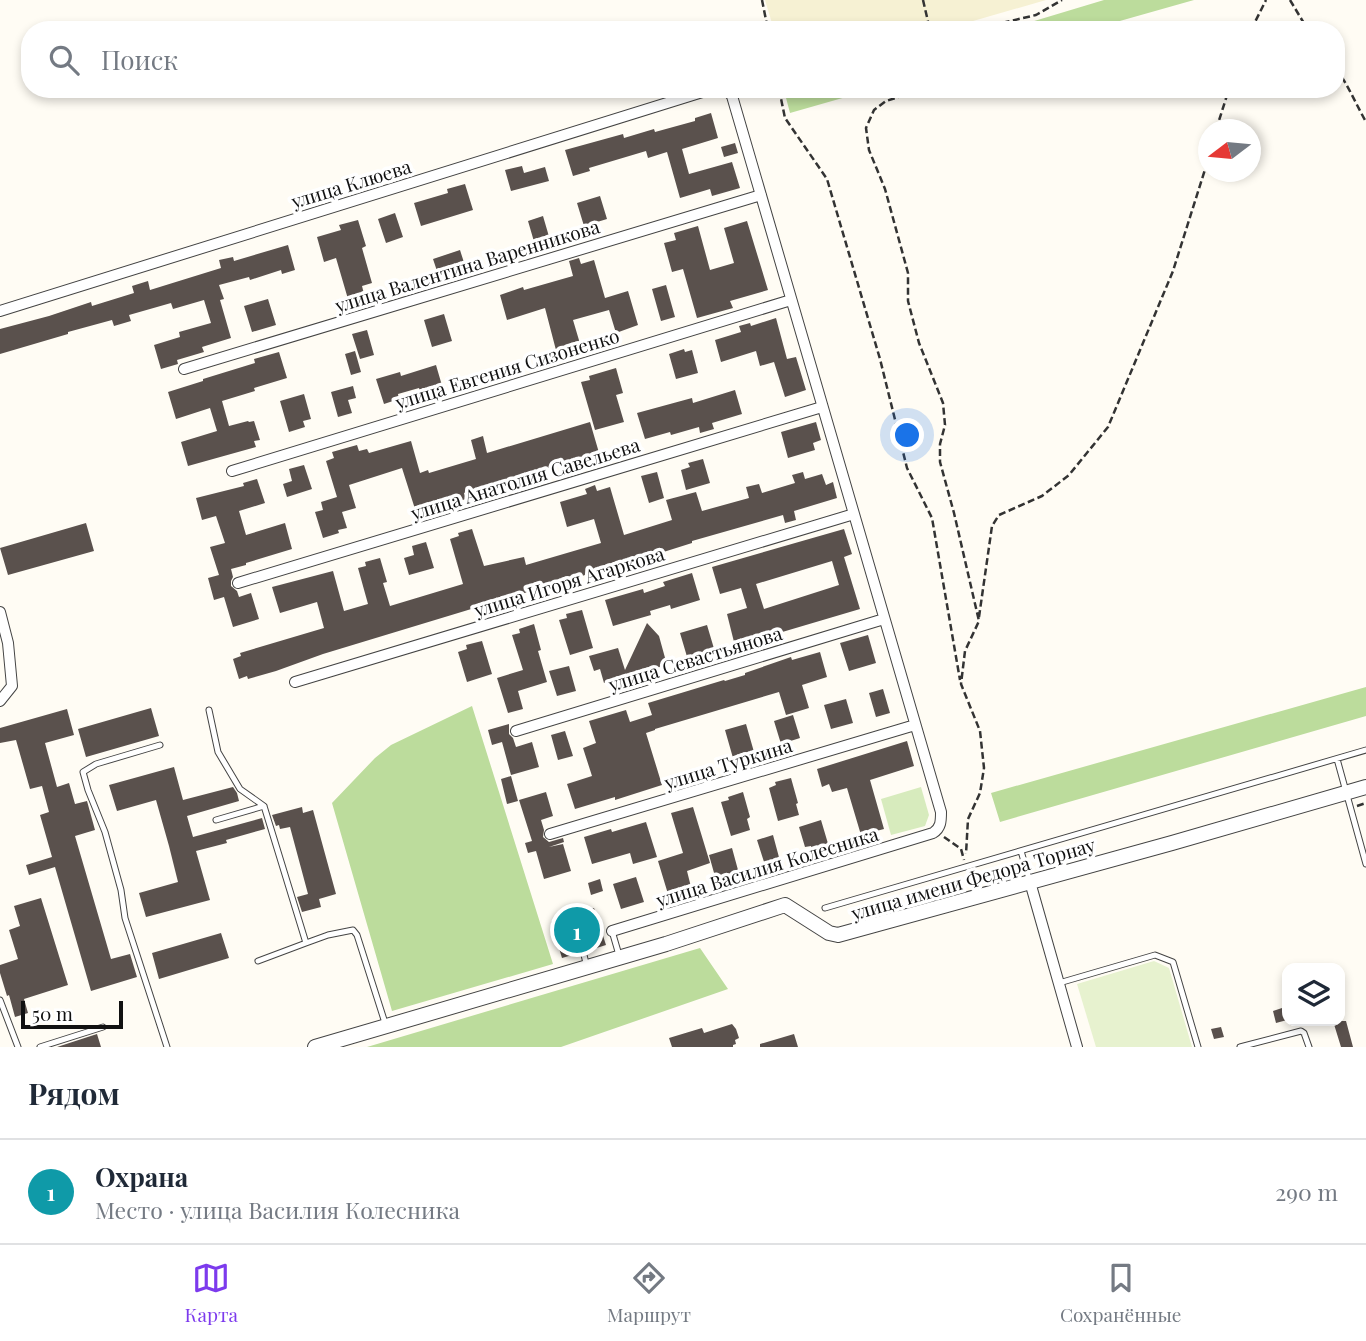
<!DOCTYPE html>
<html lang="ru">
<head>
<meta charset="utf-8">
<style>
  body { margin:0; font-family:"Playfair Display",serif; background:#f2f2f3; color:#1f2937 }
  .controls { position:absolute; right:21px; bottom:21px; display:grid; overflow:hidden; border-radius:14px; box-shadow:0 4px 10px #0003 }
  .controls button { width:63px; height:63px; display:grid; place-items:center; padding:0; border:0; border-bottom:2px solid #e0e1e3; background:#fff; color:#1f2937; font:35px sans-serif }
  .compass { position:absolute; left:1198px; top:119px; width:63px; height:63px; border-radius:50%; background:#fff; box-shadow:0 4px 10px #0003; rotate:254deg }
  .scale { position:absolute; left:21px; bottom:18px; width:102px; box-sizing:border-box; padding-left:7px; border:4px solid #111; border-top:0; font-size:19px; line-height:24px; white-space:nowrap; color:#111; -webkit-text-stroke:5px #fff; paint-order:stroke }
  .you { position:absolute; left:908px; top:436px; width:24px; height:24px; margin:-18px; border:5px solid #fff; border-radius:50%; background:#1a73e8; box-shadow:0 0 0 10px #1a73e833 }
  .badge { display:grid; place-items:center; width:46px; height:46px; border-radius:50%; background:#7c3aed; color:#fff; font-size:23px; font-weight:700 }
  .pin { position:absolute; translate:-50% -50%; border:4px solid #fff; box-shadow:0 2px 7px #0006 }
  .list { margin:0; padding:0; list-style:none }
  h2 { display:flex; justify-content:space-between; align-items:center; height:91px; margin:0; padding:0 28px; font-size:30px }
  h2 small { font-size:23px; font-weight:400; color:#747a83 }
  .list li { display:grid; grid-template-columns:46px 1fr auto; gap:21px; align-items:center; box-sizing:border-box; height:105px; padding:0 28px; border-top:2px solid #e0e1e3 }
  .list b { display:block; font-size:26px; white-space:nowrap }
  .list p { margin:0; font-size:23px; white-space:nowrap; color:#747a83 }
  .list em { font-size:23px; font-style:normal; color:#747a83 }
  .icon { flex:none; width:38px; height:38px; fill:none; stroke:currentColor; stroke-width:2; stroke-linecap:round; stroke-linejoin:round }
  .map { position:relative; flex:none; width:1366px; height:1047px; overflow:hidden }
  .search { position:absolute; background:#fff; box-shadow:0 4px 10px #0003; left:21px; right:21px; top:21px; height:77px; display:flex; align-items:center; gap:18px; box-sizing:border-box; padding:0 24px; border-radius:28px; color:#747a83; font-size:26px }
  .sheet { height:196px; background:#fff }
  nav { display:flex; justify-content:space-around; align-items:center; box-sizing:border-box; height:98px; border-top:2px solid #e0e1e3; background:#fff; font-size:19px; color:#747a83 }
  nav a { display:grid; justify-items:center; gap:4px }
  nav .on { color:#7c3aed }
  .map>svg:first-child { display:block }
</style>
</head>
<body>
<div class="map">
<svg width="1366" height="1047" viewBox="0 0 1366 1047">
  <rect width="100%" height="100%" fill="#fffcf4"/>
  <path fill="#f6f1d3" d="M765 0H1046L942 30H774Z"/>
  <path fill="#d7ebbd" d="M921 787 929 815 925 826 891 835 881 799Z"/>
  <path fill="#bcdc9c" d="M1104 0H1194L1088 30H1004Z
    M802 89H874L790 113 785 94Z
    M1366 687V716L1000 822 991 793Z
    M472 706 553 964 392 1011 332 803 375 758 391 745Z
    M700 948 728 989 561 1047H367Z"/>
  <path fill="#e7f2cf" d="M1154 961 1169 968 1192 1047H1096L1077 984Z"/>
  <path fill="#5a514d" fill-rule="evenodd" d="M711 113 718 138 682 149 689 174 732 162 740 188 712 196 710 189 680 198 667 152 648 158 646 151 589 168 590 171 573 176 565 150 623 134 624 138 654 129 655 132 695 121V118Z
    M735 143 738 153 724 157 721 147Z
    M522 166 524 173 545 167 549 181 511 191 505 170Z
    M465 184 473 210 421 226 414 203 448 193 447 189Z
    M600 196 607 219 584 226 577 203Z
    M395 213 403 237 386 243 378 219Z
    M543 216 550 240 535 245 528 221Z
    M358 220 366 246 362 248 372 283 362 286 364 294 348 299 336 258 324 262 317 237 341 230 339 225Z
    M747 221 768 290 730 301 733 308 697 318 683 269 672 272 664 243 676 240 674 233 698 226 710 270 734 263 724 228Z
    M288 245 295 270 282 274 281 270 250 280 249 277 219 285 224 299 220 300 231 338 202 347 204 352 177 360 178 364 161 369 154 345 180 337 179 332 211 323 204 300 173 309 171 303 129 315 131 321 114 326 112 320 68 332V334L0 354V329L49 316 91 302 92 306 134 293 132 286 148 281 150 290 221 268 219 260 233 257 234 261Z
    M460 250 468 275 441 283 433 259Z
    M579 258 581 264 594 260 605 298 628 291 638 325 616 333 609 310 573 320 581 347 557 354 545 308 507 320 500 295 523 287 524 290 573 276 569 261Z
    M666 285 675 317 661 321 652 289Z
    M268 299 276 325 252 332 244 306Z
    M444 314 452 341 432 347 424 320Z
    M776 318 787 359 796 357 806 390 785 397 774 362 760 366 756 351 721 362 715 340 741 332 739 326 750 323 751 326Z
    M367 330 374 355 360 359 352 334Z
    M684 349 685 352 692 350 698 373 676 379 669 354Z
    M355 351 361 372 351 375 345 354Z
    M279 352 287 378 254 388 255 391 222 401 229 426 248 421 249 422 254 421 260 440 254 441 256 447 188 466 181 442 217 431 210 408 176 419 168 392 203 381V379L255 363 254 359Z
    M436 365 443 389 421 395 419 388 398 394 399 399 384 404 376 379 400 372 401 376Z
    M616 368 623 393 616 395 624 422 595 430 581 382 590 380 589 376Z
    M353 386 356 398 348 400 352 413 338 417 331 392Z
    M735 390 742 414 712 423 714 429 700 433 699 427 671 435 670 432 645 439 637 413 692 398 693 403Z
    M304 394 311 419 303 421 305 427 289 432 280 401Z
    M590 422 602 463 589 467 587 460 560 468 559 465 519 476 520 481 500 487 502 493 487 497 484 487 464 493 466 499 442 506 440 501 415 509 402 468 349 485 356 508 342 512 347 528 338 530 339 533 323 538 315 512 323 510 321 502 337 497 326 461 334 458 332 452 357 445 359 451 367 449 369 453 411 441 420 473 428 470 429 473 476 459 471 440 483 436 487 453Z
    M816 422 821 440 813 443 815 450 788 458 781 432Z
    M703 459 710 483 686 490 681 470 690 467 688 463Z
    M304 465 312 489 287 497 283 484 292 481 289 469Z
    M657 472 664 498 649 503 641 476Z
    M803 472 805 479 822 474 826 485 833 482 837 498 794 511 796 520 785 523 783 515 692 541V543L654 555 609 568 610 570 599 573V571L554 584 323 654 276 671 248 679 247 676 239 679 233 659 241 656 240 653 324 628 317 602 280 613 272 587 333 571 344 611 368 604 358 568 366 566 365 562 380 558 387 582 383 583 390 606 463 584 450 539 459 536 458 533 472 529 484 566 524 557 526 565 601 543 594 519 567 527 560 502 587 494 585 489 595 485 597 491 610 487 624 535 672 520 666 500 696 492 702 511 749 498 746 487 759 484 762 493 795 483 792 475Z
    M257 479 265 503 239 511 246 535 285 523 292 549 246 563V565L231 569 233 577 231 581V586L237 591 239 597 251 593 259 619 233 627 224 597 214 600 208 578 219 575 210 547 225 543 216 516 202 520 196 498 244 486 243 483Z
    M86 523 94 551 8 575 0 548Z
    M844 529 852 554 844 557 860 609 735 646 727 614 747 608 741 588 720 594 712 567ZM832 561 839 585 764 609 756 584Z
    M426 542 434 568 409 575 404 558 414 555 412 546Z
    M692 573 700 600 671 609 670 605 650 611 651 615 613 626 605 600 643 589 644 593 665 586 663 582Z
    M582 610 593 648 570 655 559 620 567 618 566 614Z
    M647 623 659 636 667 665 642 672 641 670 604 683 600 669 594 671 589 656 618 648 625 670Z
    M534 624 541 650 538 651 547 682 518 691 523 709 508 713 497 678 523 670 512 635 520 633 519 629Z
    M707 625 715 652 688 660 680 633Z
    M868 635 876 663 849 671 840 643Z
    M482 641 492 674 467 682 458 652 467 649 466 645Z
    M820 652 827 677 802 685 809 708 786 715 779 692 655 729V730L646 733 662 785 615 800V797L575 809 567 784 592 776 583 748 596 743 589 721 626 710 630 722 652 715 648 703 724 680 725 681 745 675V673L791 657 792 660Z
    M569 666 576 691 557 696 549 671Z
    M883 689 890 713 876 717 869 693Z
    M846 699 853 723 831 729 824 705Z
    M151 708 159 736 86 757 78 729Z
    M67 709 74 735 45 743 57 787 69 783 75 804 87 801 95 830 75 836 111 959 130 954 137 977 91 991 55 867 29 875 26 865 52 857 40 815 49 812 42 786 30 789 16 740 0 743V728Z
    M793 715 800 738 781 744 774 721Z
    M509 724V734L513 738 516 747 532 742 539 767 511 775 502 742 492 745 488 730Z
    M746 724 754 752 733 758 725 730Z
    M565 731 573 756 558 760 551 735Z
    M907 741 914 766 870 780 884 829 861 835 847 788 832 792 829 784 822 787 817 769Z
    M174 767 183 800 233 787 237 793 239 801 187 816 193 837 262 818 265 829 226 840 227 843 196 851 210 900 146 917 139 893 178 882 169 846 156 800 117 811 109 785Z
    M511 776 518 801 507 804 501 779Z
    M791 778 798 803 796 804 799 815 778 821 769 788 776 785 775 782Z
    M546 792 553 816 541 820 544 830 543 837 549 842 563 838 564 842 549 847 563 844 571 871 544 879 536 851 528 853 525 843 532 841 519 800Z
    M743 792 750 817 747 819 750 830 731 836 721 802 729 800 728 797Z
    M302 807 303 813 313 810 336 894 319 899 321 907 302 912 297 897 308 894 290 827 280 829 279 825 276 826 272 815Z
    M693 807 710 863 687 871 691 887 668 894 658 861 683 853 671 813Z
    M821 820 829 847 812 851 811 846 805 847 799 827Z
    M646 822 657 857 633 864 630 853 592 864 584 837 611 829 612 832Z
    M773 835 780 861 765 865 757 840Z
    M732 848 738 870 732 872V875L716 880 709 855Z
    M636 877 644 902 621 909 613 884Z
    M600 879 603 891 591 895 588 883Z
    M41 898 68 985 24 999 28 1013 15 1017 9 995 7 996 0 973V965L18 959 9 930 20 926 14 906Z
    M594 908 606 945 587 951 582 950 579 953 562 958 551 922Z
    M221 933 229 958 159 979 152 953Z
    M1285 1007 1287 1020 1276 1023 1273 1011Z
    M1333 1021H1346L1353 1047H1341Z
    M732 1024 736 1029 739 1038 735 1040 736 1044 733 1045V1047H672L669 1038 702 1028 704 1033Z
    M1221 1027 1224 1037 1214 1039 1211 1029Z
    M97 1034 101 1047H57Z
    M794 1034 798 1047H760V1044Z"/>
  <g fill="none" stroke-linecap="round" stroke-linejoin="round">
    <g stroke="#444" stroke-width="7">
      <path id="service" d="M209 710 218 752 240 789 264 806
        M160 745 96 764 83 772 88 790 105 832 121 890 125 918 167 1047
        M1337 759 1366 864
        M216 820 264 806 306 943 328 935 353 930 357 935 386 1026
        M1021 851 1030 882
        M825 908 1366 750
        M612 931 619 955
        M584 955 587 967
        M258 961 306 943
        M1059 983 1155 955 1173 962 1198 1047
        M0 1000 18 1047
        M40 1047 103 1027
        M1240 1047 1301 1031 1304 1033 1309 1047"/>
    </g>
    <g stroke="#444" stroke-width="12">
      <path id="minor" d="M0 311 712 89
        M184 369 761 195
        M232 471 791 300
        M238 583 822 407
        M0 612 8 643 12 686 0 701
        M295 682 854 514
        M516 731 884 619
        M550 834 915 725
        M1030 882 1077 1047
        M612 931 933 833C941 828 941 821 941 812L732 96 726 89"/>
    </g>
    <g stroke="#444" stroke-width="16">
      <path id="tertiary" d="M315 1047 666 944 785 905 829 933 838 935 1172 843 1366 787"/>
    </g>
    <path stroke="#333" stroke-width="2.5" stroke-dasharray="7 3.5" stroke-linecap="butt" d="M762 0 768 30
      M923 0 930 30
      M1290 0 1308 30
      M972 30 1036 15 1062 0
      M1251 30 1266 0
      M1336 68C1348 85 1356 104 1366 122
      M779 89 785 118 827 179 880 359 907 468 932 518 960 680
      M913 89 908 94 886 101 874 110 866 128 869 150 885 189 908 273V301L919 343 943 403 945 425 940 444V462L954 513 979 621 965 651 961 684 980 731 984 768 980 793 968 819 966 854
      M1216 130 1229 89
      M979 617 992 526 999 515 1042 496 1069 475 1108 427 1173 271 1208 160
      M1357 806 1366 803
      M944 837 961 849 964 860"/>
    <use href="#service" stroke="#fff" stroke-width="5"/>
    <use href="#minor" stroke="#fff" stroke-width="10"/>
    <use href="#tertiary" stroke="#fff" stroke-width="14"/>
  </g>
  <g text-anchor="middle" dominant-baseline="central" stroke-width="7" stroke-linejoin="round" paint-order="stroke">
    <g font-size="19" fill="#111" stroke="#fff">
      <text transform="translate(351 183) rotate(-17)">улица Клюева</text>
      <text transform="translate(467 265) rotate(-17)">улица Валентина Варенникова</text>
      <text transform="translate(507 368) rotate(-17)">улица Евгения Сизоненко</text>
      <text transform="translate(525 478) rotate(-17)">улица Анатолия Савельева</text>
      <text transform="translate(569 581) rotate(-17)">улица Игоря Агаркова</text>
      <text transform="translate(695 658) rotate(-17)">улица Севастьянова</text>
      <text transform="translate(728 763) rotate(-17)">улица Туркина</text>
      <text transform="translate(767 866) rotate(-17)">улица Василия Колесника</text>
      <text transform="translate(973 878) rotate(-16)">улица имени Федора Торнау</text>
    </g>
  </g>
</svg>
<div class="controls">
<button><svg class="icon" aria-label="layers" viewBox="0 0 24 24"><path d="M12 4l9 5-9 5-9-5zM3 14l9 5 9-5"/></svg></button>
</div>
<svg class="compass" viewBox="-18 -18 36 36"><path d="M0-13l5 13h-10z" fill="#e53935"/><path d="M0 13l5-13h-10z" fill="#747a83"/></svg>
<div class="scale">50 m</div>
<div class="you"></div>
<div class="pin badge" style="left:577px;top:930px;background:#0f9aa8">1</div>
<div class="search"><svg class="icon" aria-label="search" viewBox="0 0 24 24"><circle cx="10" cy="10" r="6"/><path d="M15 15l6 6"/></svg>Поиск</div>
</div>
<section class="sheet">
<h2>Рядом<small></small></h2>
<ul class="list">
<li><span class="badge" style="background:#0f9aa8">1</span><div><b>Охрана</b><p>Место · улица Василия Колесника</p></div><em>290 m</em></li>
</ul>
</section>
<nav>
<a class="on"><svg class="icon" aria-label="map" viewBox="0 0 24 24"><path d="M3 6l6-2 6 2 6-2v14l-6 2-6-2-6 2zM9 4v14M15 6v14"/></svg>Карта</a>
<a><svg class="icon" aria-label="directions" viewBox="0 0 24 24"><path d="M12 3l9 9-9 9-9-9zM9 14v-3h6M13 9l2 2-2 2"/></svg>Маршрут</a>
<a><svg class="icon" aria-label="saved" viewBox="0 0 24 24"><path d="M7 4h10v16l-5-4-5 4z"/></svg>Сохранённые</a>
</nav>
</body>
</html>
